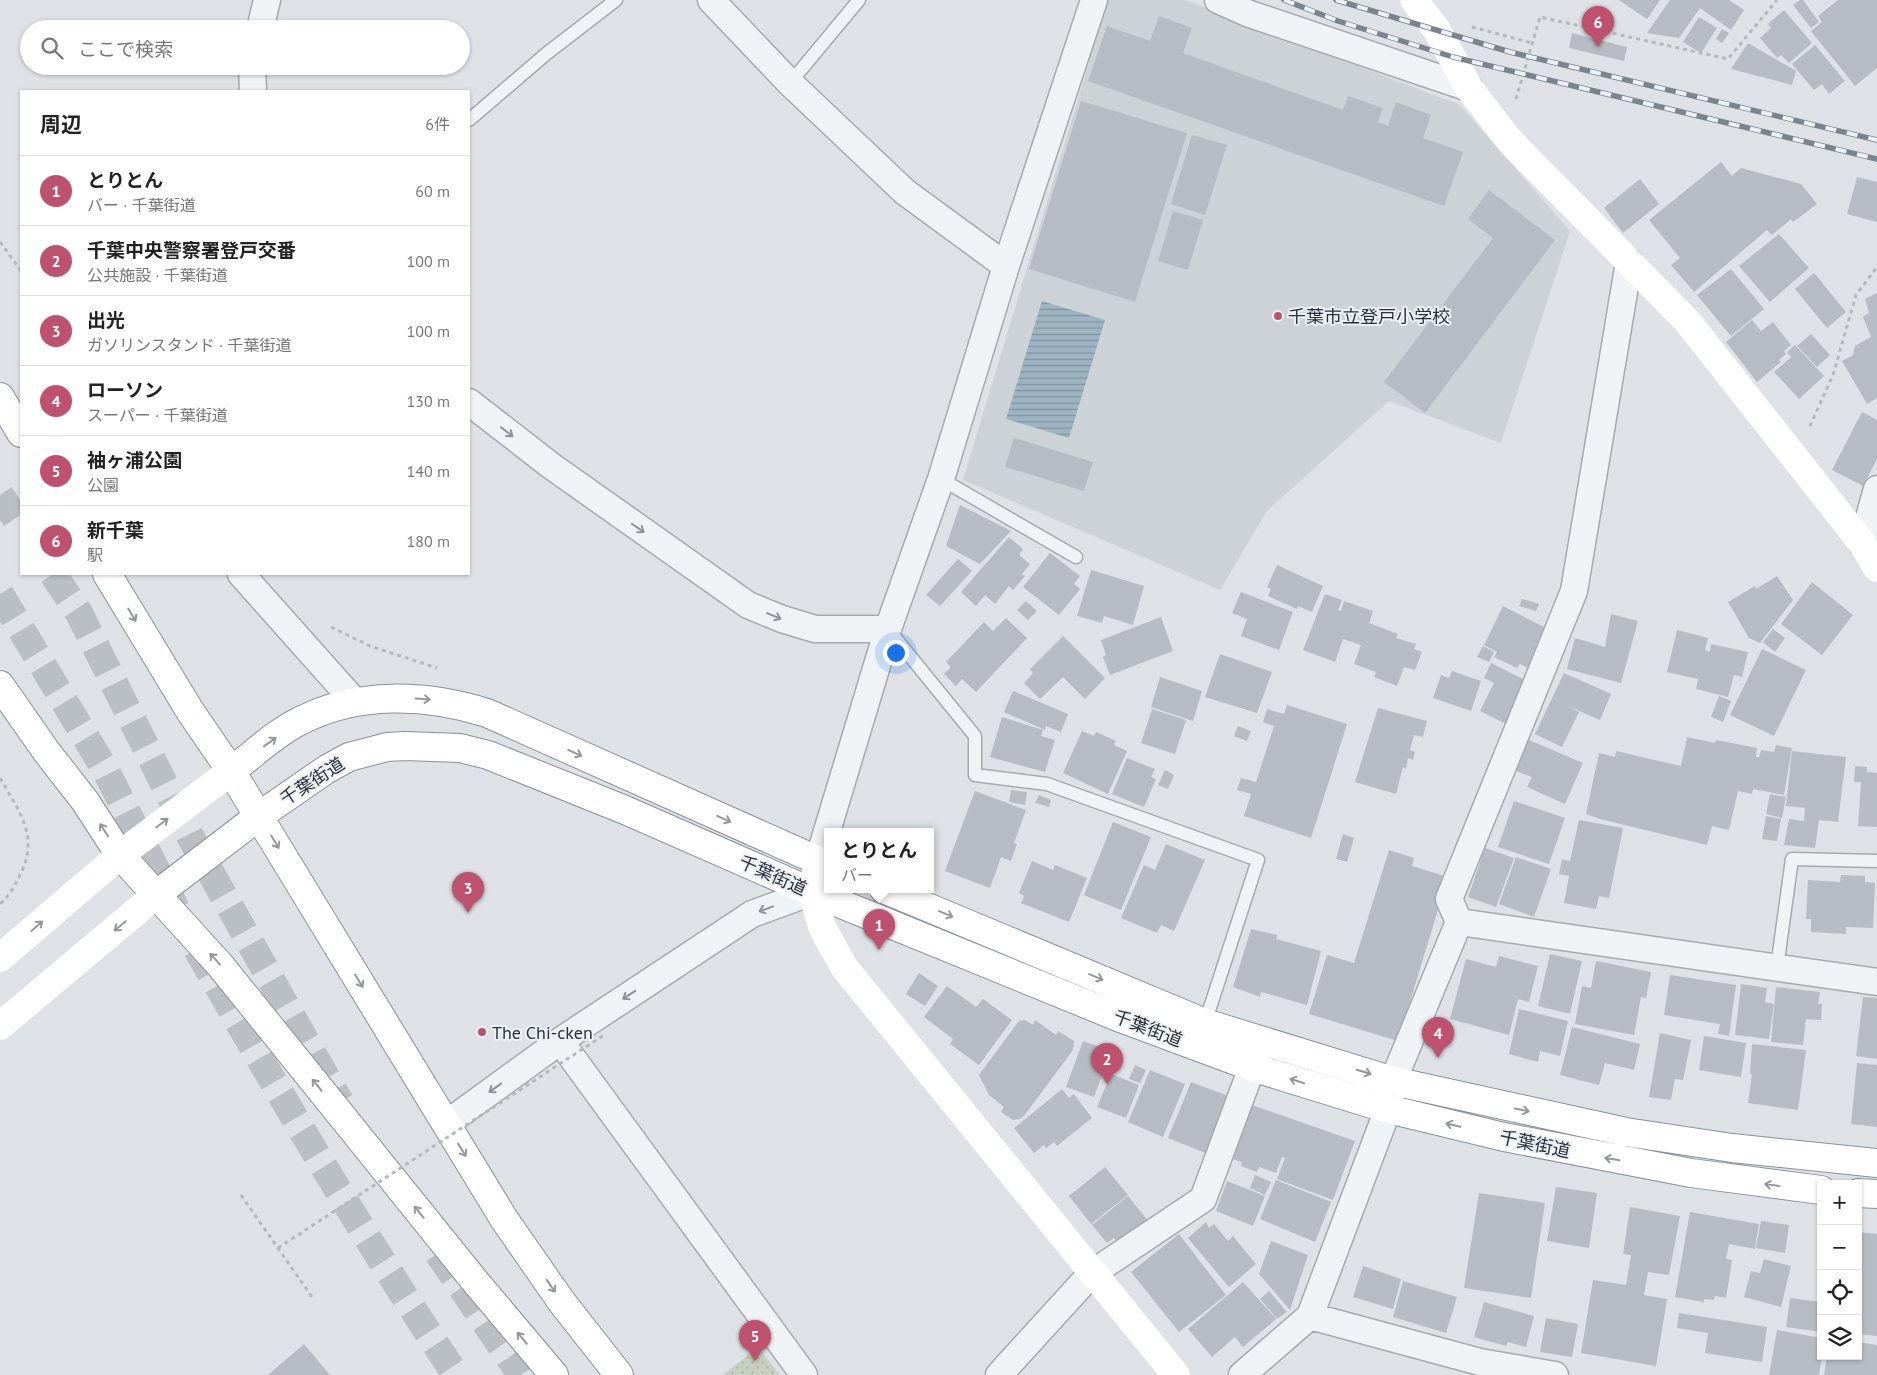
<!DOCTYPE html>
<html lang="ja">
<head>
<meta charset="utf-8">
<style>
  body { margin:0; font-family:"PT Sans","Noto Sans JP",sans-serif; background:#f6f6f6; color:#222 }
  .controls { position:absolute; right:15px; bottom:15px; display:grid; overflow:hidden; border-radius:0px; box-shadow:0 1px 4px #0004 }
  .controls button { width:45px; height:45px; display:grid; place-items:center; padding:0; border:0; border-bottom:1px solid #e0e0e0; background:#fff; color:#222; font:25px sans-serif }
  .you { position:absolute; left:895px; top:652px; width:18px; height:18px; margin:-12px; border:4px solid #fff; border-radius:50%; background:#1a73e8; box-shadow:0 0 0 8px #1a73e833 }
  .badge { display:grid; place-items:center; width:32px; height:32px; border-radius:50%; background:#be516e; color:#fff; font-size:16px; font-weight:700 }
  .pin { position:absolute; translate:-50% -41px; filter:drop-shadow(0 1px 2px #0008) }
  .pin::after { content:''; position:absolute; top:26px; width:18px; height:15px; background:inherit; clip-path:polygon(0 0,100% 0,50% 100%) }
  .popup { position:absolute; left:824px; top:828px; width:110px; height:65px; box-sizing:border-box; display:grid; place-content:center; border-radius:0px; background:#fff; filter:drop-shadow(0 1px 4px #0005); font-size:16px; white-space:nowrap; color:#767676 }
  .popup b { font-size:19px; color:#222 }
  .popup::after { content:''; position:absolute; left:50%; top:100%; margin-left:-10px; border:10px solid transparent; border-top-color:#fff }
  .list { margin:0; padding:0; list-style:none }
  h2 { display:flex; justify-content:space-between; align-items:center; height:65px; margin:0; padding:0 20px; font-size:21px }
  h2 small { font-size:16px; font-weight:400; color:#767676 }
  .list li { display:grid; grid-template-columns:32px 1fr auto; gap:15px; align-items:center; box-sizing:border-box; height:70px; padding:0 20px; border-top:1px solid #e0e0e0 }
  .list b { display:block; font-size:19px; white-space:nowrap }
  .list p { margin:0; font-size:16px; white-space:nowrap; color:#767676 }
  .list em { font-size:16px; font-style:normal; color:#767676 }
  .icon { flex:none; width:28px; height:28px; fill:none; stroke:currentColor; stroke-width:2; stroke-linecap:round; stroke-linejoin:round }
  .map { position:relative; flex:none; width:1877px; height:1375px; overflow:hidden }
  .search { position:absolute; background:#fff; box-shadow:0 1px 4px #0004; left:20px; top:20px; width:450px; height:55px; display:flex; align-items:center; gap:12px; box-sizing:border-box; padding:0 18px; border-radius:28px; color:#767676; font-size:19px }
  .panel { position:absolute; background:#fff; box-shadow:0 1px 4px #0004; left:20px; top:90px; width:450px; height:485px; border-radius:0px }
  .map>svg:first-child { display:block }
</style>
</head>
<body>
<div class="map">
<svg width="1877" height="1375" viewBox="0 0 1877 1375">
  <defs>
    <pattern id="park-dots" width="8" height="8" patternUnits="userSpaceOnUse" patternTransform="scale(1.25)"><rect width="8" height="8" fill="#c6cfc0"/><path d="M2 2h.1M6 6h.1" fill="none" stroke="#aab2a6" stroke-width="1.8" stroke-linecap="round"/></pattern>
    <pattern id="water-rules" width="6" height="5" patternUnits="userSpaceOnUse" patternTransform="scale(1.25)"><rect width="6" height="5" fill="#9db4c2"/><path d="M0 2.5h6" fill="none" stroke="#80939f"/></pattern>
  </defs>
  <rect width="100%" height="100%" fill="#dee2e6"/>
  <path fill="#cdd2d7" d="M1108 0H1186L1460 105 1570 231 1501 443 1389 401 1267 511 1220 590 963 480Z"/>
  <path fill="url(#park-dots)" d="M758 1347 780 1375H723Z"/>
  <path fill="url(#water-rules)" d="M1042 301 1105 320 1069 438 1006 419Z"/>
  <path fill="#b6bcc2" d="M1619 0H1660L1647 19Z
    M1670 0H1729L1744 10 1731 30 1700 8 1679 38 1647 33Z
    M1800 0H1803L1819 22 1811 28 1793 5Z
    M1838 0H1877V68L1855 86 1811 31 1822 22 1818 16Z
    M1784 10 1812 43 1789 63 1781 55 1777 58 1760 38 1771 28 1768 24Z
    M1159 16 1192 28 1183 53 1343 110 1348 96 1383 108 1378 122 1388 126 1396 102 1431 115 1423 138 1463 152 1444 206 1088 81 1107 26 1150 41Z
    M1699 17 1717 28 1701 53 1683 42Z
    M1722 29 1729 33 1722 43 1716 39Z
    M1572 33 1627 47 1624 61 1569 48Z
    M1748 43 1796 71 1792 85 1731 69Z
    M1815 45 1845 81 1829 94 1822 84 1814 90 1792 64Z
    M1081 101 1187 133 1135 302 1029 269Z
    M1192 135 1227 145 1205 215 1171 204Z
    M1721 162 1732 176 1741 168 1801 184 1817 204 1793 222 1791 219 1772 235 1767 230 1694 292 1671 265 1680 258 1649 220Z
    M1857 177 1877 182V222L1847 214Z
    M1640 179 1659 204 1623 233 1604 208Z
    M1489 190 1555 240 1425 413 1384 382 1493 238 1468 219Z
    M1173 211 1203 220 1188 270 1158 261Z
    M1779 234 1809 268 1770 302 1739 266Z
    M1731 269 1764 309 1731 336 1697 295Z
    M1814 273 1846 312 1827 328 1795 289Z
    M1877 293V398L1867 404 1842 361 1853 355 1855 346 1871 337 1863 317 1869 313 1865 299Z
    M1752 320 1761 331 1773 322 1791 345 1784 351 1786 354 1779 360 1781 362 1757 382 1726 342Z
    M1811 334 1830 355 1817 367 1797 346Z
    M1795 345 1824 376 1799 399 1774 372 1791 357 1787 352Z
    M1862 412 1877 420V459L1863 486 1832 470Z
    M1014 438 1093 462 1084 491 1005 467Z
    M960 505 1011 531 980 564 946 546Z
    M1009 537 1023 549 1019 555 1030 564 1022 574 1025 576 1013 590 1009 586 995 604 985 595 976 606 961 592Z
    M1050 553 1080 576 1074 584 1080 589 1059 615 1023 587Z
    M958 559 972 571 940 606 926 595Z
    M1277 565 1323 586 1312 612 1298 606 1297 609 1268 596 1271 589 1267 587Z
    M1091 570 1144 586 1133 625 1104 616 1102 623 1077 616Z
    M1777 576 1793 600 1760 643 1749 638 1728 602 1755 586 1756 589Z
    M1812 582 1853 615 1822 655 1781 624Z
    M1241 592 1293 612 1279 650 1241 636 1247 619 1232 613Z
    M1325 594 1342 600 1338 610 1341 611 1344 601 1373 611 1369 623 1398 634 1396 638 1416 644 1414 649 1422 652 1415 670 1404 667 1397 686 1374 677 1376 672 1354 664 1361 645 1343 639 1335 662 1303 650Z
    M1522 599 1539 604 1536 611 1519 606Z
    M1026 601 1037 611 1028 620 1017 610Z
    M1503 606 1550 630 1530 669 1520 664 1517 668 1494 657 1497 652 1484 645Z
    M1611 614 1638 621 1621 683 1567 669 1575 638 1605 647Z
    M1161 617 1173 651 1110 675 1103 657 1106 655 1101 640Z
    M1006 618 1027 638 976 692 962 679 956 686 944 674 951 667 946 662 984 622 993 631Z
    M1773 629 1785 638 1775 652 1763 642Z
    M1677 630 1708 638 1705 650 1710 652 1711 644 1748 652 1742 677 1734 675 1728 697 1696 689 1698 679 1667 672Z
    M1063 636 1105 678 1085 699 1063 677 1040 699 1024 683 1033 673 1030 669Z
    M1483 646 1494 652 1489 662 1477 657Z
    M1762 649 1806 670 1774 736 1730 715Z
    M1220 654 1272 672 1257 713 1205 697Z
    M1491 663 1529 682 1508 725 1480 711 1494 683 1484 678Z
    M1452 671 1481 681 1471 711 1433 698 1441 675 1449 678Z
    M1564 673 1611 694 1600 720 1568 706 1579 712 1562 747 1535 734Z
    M1160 677 1202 691 1193 721 1151 707Z
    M1013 691 1068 714 1061 732 1046 726 1045 730 1004 712Z
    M1719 696 1731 701 1723 722 1711 717Z
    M1287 705 1347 724 1311 838 1244 816 1251 794 1237 790 1241 778 1256 782 1274 726 1263 722 1267 709 1284 714Z
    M1378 708 1427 721 1423 737 1414 735 1410 750 1415 752 1413 760 1408 758 1406 769 1403 767 1396 794 1355 782Z
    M1152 709 1186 720 1175 754 1141 743Z
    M1002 717 1043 730 1041 736 1055 740 1045 772 990 757Z
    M1238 726 1251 731 1247 741 1234 736Z
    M1082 731 1094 736 1096 732 1116 741 1114 745 1127 751 1108 794 1063 773Z
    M1687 737 1715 743 1716 740 1757 748 1756 757H1759L1761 750 1774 752 1776 745 1792 748 1784 795 1753 789 1752 794 1738 791 1729 830 1712 826 1707 845 1600 819 1586 814 1599 753 1615 757 1616 751 1681 766Z
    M1529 740 1583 763 1565 804 1527 787 1532 777 1516 771Z
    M1792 751 1846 757 1838 822 1819 820 1815 848 1784 845 1789 819 1804 821 1805 808 1786 806Z
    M1127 758 1155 769 1151 777 1156 779 1144 807 1112 794Z
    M1855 766 1867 767V772L1877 773V827L1858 826 1861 782H1854Z
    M1165 770 1174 775 1168 789 1158 785Z
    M1011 790 1027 792 1025 805 1009 802Z
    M975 791 1026 810 1014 843 1017 844 1011 861 1001 857 990 888 945 871Z
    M1770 794 1786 797 1782 818 1766 814Z
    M1039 795 1051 800 1049 807 1035 803Z
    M1514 801 1565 818 1549 864 1498 847Z
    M1766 816 1781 819 1777 841 1762 839Z
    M1579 820 1623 828 1609 898 1599 896 1596 909 1564 903 1569 876 1559 874 1562 859 1570 861Z
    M1113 822 1151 837 1121 910 1084 895Z
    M1343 834 1354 838 1347 862 1336 859Z
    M1166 844 1205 860 1174 931 1161 925 1157 933 1121 918 1144 865 1155 870Z
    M1485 848 1514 858 1496 907 1468 897Z
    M1389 850 1414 858 1412 866 1448 877 1398 1041 1309 1014 1327 955 1354 963Z
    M1516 857 1551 869 1534 917 1499 904Z
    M1032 861 1053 870 1055 865 1087 878 1069 922 1021 903 1024 896 1019 893Z
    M1841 875 1865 876V882L1875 883 1873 928 1846 927V934L1811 932V919H1806L1808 880 1840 882Z
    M1251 929 1277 935 1276 939 1321 951 1307 1005 1261 992 1260 997 1233 987Z
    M1550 954 1582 961 1570 1014 1538 1006Z
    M1499 956 1538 966 1529 1002 1518 999 1509 1035 1450 1019 1466 959 1496 967Z
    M1596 961 1651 972 1646 998 1641 997 1634 1035 1575 1024 1582 986 1591 988Z
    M919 973 938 986 925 1006 906 994Z
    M1670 975 1736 985 1729 1036 1718 1034 1720 1024 1664 1015Z
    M1741 984 1767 988 1765 1002 1774 1004 1769 1039 1735 1035Z
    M947 986 976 1007 983 999 1012 1020 979 1065 950 1044 953 1039 924 1017Z
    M1776 987 1820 992 1818 1004H1822L1821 1020 1806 1019 1803 1045 1771 1042Z
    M1863 997 1877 998V1059L1856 1056Z
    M1519 1009 1568 1021 1560 1056 1540 1051 1538 1062 1509 1054Z
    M1025 1020 1033 1025 1035 1020 1056 1035 1058 1031 1074 1041 1073 1050 1024 1116 1020 1119 1013 1120 1001 1112 1004 1107 989 1095 979 1075 1019 1021Z
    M1572 1027 1640 1044 1634 1070 1605 1063 1599 1085 1560 1075Z
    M1660 1033 1691 1040 1683 1080 1675 1079 1671 1100 1649 1097Z
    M1704 1036 1746 1043 1741 1077 1699 1070Z
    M1083 1041 1111 1051 1094 1097 1066 1087Z
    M1752 1044 1806 1050 1798 1110 1748 1103 1752 1074H1750Z
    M1857 1063 1877 1065V1127L1851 1124Z
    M1135 1065 1146 1070 1140 1083 1129 1079Z
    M1150 1070 1185 1084 1163 1137 1128 1122Z
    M1111 1074 1139 1085 1126 1118 1097 1107Z
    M1191 1082 1231 1097 1208 1154 1168 1138Z
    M1062 1089 1069 1098 1074 1094 1092 1118 1057 1146 1054 1142 1046 1148 1044 1145 1034 1153 1014 1128Z
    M1252 1105 1355 1141 1333 1200 1277 1179 1285 1158 1282 1157 1276 1173 1259 1167 1257 1172 1241 1166 1242 1162 1232 1159Z
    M1105 1167 1128 1195 1091 1224 1069 1196Z
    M1255 1175 1271 1182 1265 1195 1250 1188Z
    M1276 1180 1331 1202 1315 1242 1260 1219Z
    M1227 1181 1265 1196 1253 1226 1216 1211Z
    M1556 1187 1597 1193 1589 1248 1547 1241Z
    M1479 1193 1545 1203 1531 1298 1464 1288Z
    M1128 1196 1149 1222 1119 1245 1114 1238 1107 1243 1092 1225Z
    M1630 1207 1680 1216 1669 1275 1648 1272 1644 1295 1667 1299 1656 1366 1581 1353 1593 1280 1626 1285 1631 1255 1623 1254Z
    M1690 1212 1759 1224 1755 1249 1729 1244 1726 1259 1732 1260 1726 1298 1715 1296 1714 1300 1704 1299V1302L1675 1297Z
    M1761 1221 1789 1225 1785 1253 1756 1248Z
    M1206 1222 1209 1228 1214 1224 1228 1241 1233 1236 1256 1264 1229 1287 1188 1238Z
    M1858 1232 1877 1234V1336L1858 1334Z
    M1179 1234 1226 1295 1179 1332 1131 1272Z
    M1271 1241 1308 1255 1290 1310 1259 1274Z
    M1764 1259 1791 1266 1781 1307 1744 1297 1751 1271 1760 1273Z
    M1363 1266 1401 1279 1393 1309 1353 1297Z
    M1403 1281 1457 1297 1446 1333 1393 1317Z
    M1243 1282 1276 1319 1243 1347 1235 1337 1212 1357 1188 1329Z
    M1269 1291 1287 1312 1277 1319 1260 1299Z
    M1790 1298 1821 1302V1332L1786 1327Z
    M1484 1302 1534 1316 1526 1347 1508 1342 1506 1346 1474 1337Z
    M1679 1313 1767 1327 1762 1362 1705 1353 1708 1333 1677 1328Z
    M1546 1318 1578 1324 1572 1357 1540 1352Z
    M1777 1330 1821 1338 1822 1356 1819 1375H1769Z
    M1858 1342 1877 1345V1375H1824L1827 1356H1858Z
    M304 1344 330 1375H268Z"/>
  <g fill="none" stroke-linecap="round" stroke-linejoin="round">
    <path stroke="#babfc4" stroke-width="28" stroke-dasharray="28 14" stroke-linecap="butt" d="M0 495 21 526
      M53 574 79 613 190 836 340 1102
      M0 594 106 771 176 909
      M197 949C279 1094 363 1236 456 1375
      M438 1253 521 1375"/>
    <g stroke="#a4aaaf" stroke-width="15">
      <path id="lane" d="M790 83 859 0
        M469 120 546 54 616 0
        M941 479 1076 557
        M888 629 975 736V775L1047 784 1258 860 1205 1023
        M1777 967 1792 859 1877 861"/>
    </g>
    <g stroke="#a4aaaf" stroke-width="29">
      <path id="street" d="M711 0 790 83 905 192 1006 266
        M1218 0 1247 13 1469 88
        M260 29 267 0
        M252 66 253 91
        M469 402 550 465 748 605 782 619 815 629H888
        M1862 543 1877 489
        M241 574 355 702
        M818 861 888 629 941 479 1006 266 1094 0
        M1459 922 1877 982
        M560 1041 804 1375
        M446 1124 560 1041 752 914 812 892
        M1310 1316 1480 1362 1555 1375
        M999 1375 1091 1274 1203 1199 1260 1046
        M1242 1375 1310 1316 1388 1109 1393 1081 1459 922 1449 899 1574 591 1629 262"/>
    </g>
    <g stroke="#88919b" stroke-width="30">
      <path id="highway" d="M0 397 21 433
        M107 574 190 711 231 771 504 1219 561 1301 619 1375
        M0 685 46 751 85 801 120 855 220 965 474 1280 554 1375
        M231 771C253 755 275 733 300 721 358 691 426 694 487 713L828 865
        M884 889 1205 1023 1393 1081 1626 1132 1732 1148 1877 1163
        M157 894 259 816 327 769 349 757 387 747 405 746 460 748 488 755 625 810 812 892 1123 1019 1252 1067 1388 1109 1504 1137 1691 1173 1821 1190
        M1858 1193 1877 1194"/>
    </g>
    <path stroke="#b4b9bd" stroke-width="3" stroke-dasharray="4 4" stroke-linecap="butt" d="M1472 27 1532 43
      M1516 99 1540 17 1728 59 1777 0
      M0 242 21 271
      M1810 426 1833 375 1856 295 1877 267
      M331 627 370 646 437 668
      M0 778C19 811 40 837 20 875 14 887 10 895 0 904
      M241 1195 312 1297"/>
    <use href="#lane" stroke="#f0f3f5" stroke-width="12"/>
    <use href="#street" stroke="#f0f3f5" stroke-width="26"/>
    <path stroke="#fff" stroke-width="28" d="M1414 0 1437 30 1469 88 1509 140 1687 321 1862 543 1877 568
      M818 861 812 892 823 929 844 967 1176 1375
      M0 958 120 855 231 771
      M0 1026 157 894"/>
    <use href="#highway" stroke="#fff" stroke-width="28"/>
    <g stroke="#7a848e" stroke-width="5.5">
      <path id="rail" d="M1284 0 1338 21 1453 57 1877 159
        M1336 0 1510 52 1877 140"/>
    </g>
    <use href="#rail" stroke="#edf1f4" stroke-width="4" stroke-dasharray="11" stroke-linecap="butt"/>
    <path stroke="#b4b9bd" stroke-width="3" stroke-dasharray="4 4" stroke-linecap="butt" d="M278 1248 604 1035"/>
  </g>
  <defs><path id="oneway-shaft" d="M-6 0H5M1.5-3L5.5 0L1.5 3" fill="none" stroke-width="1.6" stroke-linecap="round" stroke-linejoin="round" transform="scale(1.25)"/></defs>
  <g stroke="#8c9298">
    <use href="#oneway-shaft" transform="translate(507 432) rotate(38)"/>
    <use href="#oneway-shaft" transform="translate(638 528) rotate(35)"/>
    <use href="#oneway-shaft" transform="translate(774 616) rotate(23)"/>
    <use href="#oneway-shaft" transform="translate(766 909) rotate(160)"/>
    <use href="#oneway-shaft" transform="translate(629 995) rotate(147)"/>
    <use href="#oneway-shaft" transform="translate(495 1088) rotate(144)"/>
  </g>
  <g stroke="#94989d">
    <use href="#oneway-shaft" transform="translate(132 615) rotate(59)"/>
    <use href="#oneway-shaft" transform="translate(423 699) rotate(4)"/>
    <use href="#oneway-shaft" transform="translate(270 742) rotate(-36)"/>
    <use href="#oneway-shaft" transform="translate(575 753) rotate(24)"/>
    <use href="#oneway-shaft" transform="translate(724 819) rotate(24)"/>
    <use href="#oneway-shaft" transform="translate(162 823) rotate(-37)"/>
    <use href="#oneway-shaft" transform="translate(104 830) rotate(-123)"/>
    <use href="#oneway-shaft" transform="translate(275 842) rotate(59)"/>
    <use href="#oneway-shaft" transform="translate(946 914) rotate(23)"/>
    <use href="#oneway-shaft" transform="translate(37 926) rotate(-41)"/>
    <use href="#oneway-shaft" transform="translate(120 926) rotate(140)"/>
    <use href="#oneway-shaft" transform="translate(215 959) rotate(-132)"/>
    <use href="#oneway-shaft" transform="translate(1096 977) rotate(23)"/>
    <use href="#oneway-shaft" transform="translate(359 981) rotate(59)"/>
    <use href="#oneway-shaft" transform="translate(1364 1072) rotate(17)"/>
    <use href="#oneway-shaft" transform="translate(1297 1081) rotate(-162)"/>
    <use href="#oneway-shaft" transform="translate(317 1085) rotate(-129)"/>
    <use href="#oneway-shaft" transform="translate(1522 1110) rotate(12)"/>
    <use href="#oneway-shaft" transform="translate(1453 1125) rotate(-166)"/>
    <use href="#oneway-shaft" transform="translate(462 1150) rotate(58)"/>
    <use href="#oneway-shaft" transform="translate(1612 1159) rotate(-170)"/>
    <use href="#oneway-shaft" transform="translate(1772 1185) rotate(-172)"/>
    <use href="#oneway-shaft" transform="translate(419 1212) rotate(-129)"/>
    <use href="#oneway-shaft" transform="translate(551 1286) rotate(55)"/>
    <use href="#oneway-shaft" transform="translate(522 1338) rotate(-130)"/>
  </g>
  <g fill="#be516e" stroke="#edf1f4" stroke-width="2">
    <circle cx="1278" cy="316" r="5"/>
    <circle cx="482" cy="1032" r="5"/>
  </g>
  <g text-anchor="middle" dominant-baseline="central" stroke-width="4" stroke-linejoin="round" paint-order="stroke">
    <g font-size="18" fill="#29323b" stroke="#edf1f4" text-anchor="start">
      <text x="1288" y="316">千葉市立登戸小学校</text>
      <text x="492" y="1032">The Chi-cken</text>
    </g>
    <g font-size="18" fill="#29323b" stroke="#edf1f4">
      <text transform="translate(312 781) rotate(-33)">千葉街道</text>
      <text transform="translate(773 875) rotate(24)">千葉街道</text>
      <text transform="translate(1148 1028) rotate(21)">千葉街道</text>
      <text transform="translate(1535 1144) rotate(12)">千葉街道</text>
    </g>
  </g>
</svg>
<div class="controls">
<button>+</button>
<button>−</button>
<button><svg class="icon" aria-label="locate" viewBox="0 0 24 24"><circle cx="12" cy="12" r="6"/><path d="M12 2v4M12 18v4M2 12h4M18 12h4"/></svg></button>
<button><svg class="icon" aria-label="layers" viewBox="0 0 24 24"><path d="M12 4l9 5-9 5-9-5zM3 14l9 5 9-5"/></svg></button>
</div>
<div class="you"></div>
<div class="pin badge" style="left:879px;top:950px">1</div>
<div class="popup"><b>とりとん</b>バー</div>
<div class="pin badge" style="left:1107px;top:1084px">2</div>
<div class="pin badge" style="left:468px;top:913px">3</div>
<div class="pin badge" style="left:1438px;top:1058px">4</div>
<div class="pin badge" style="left:755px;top:1361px">5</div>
<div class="pin badge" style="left:1598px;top:47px">6</div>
<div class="search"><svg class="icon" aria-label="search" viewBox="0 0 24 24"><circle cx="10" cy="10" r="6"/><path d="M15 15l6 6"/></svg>ここで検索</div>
<section class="panel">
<h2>周辺<small>6件</small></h2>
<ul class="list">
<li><span class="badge">1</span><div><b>とりとん</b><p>バー · 千葉街道</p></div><em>60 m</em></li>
<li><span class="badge">2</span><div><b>千葉中央警察署登戸交番</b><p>公共施設 · 千葉街道</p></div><em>100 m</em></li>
<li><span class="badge">3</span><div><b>出光</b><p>ガソリンスタンド · 千葉街道</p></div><em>100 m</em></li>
<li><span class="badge">4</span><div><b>ローソン</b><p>スーパー · 千葉街道</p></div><em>130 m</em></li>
<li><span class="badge">5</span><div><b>袖ヶ浦公園</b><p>公園</p></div><em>140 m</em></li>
<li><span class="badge">6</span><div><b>新千葉</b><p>駅</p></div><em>180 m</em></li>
</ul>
</section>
</div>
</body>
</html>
